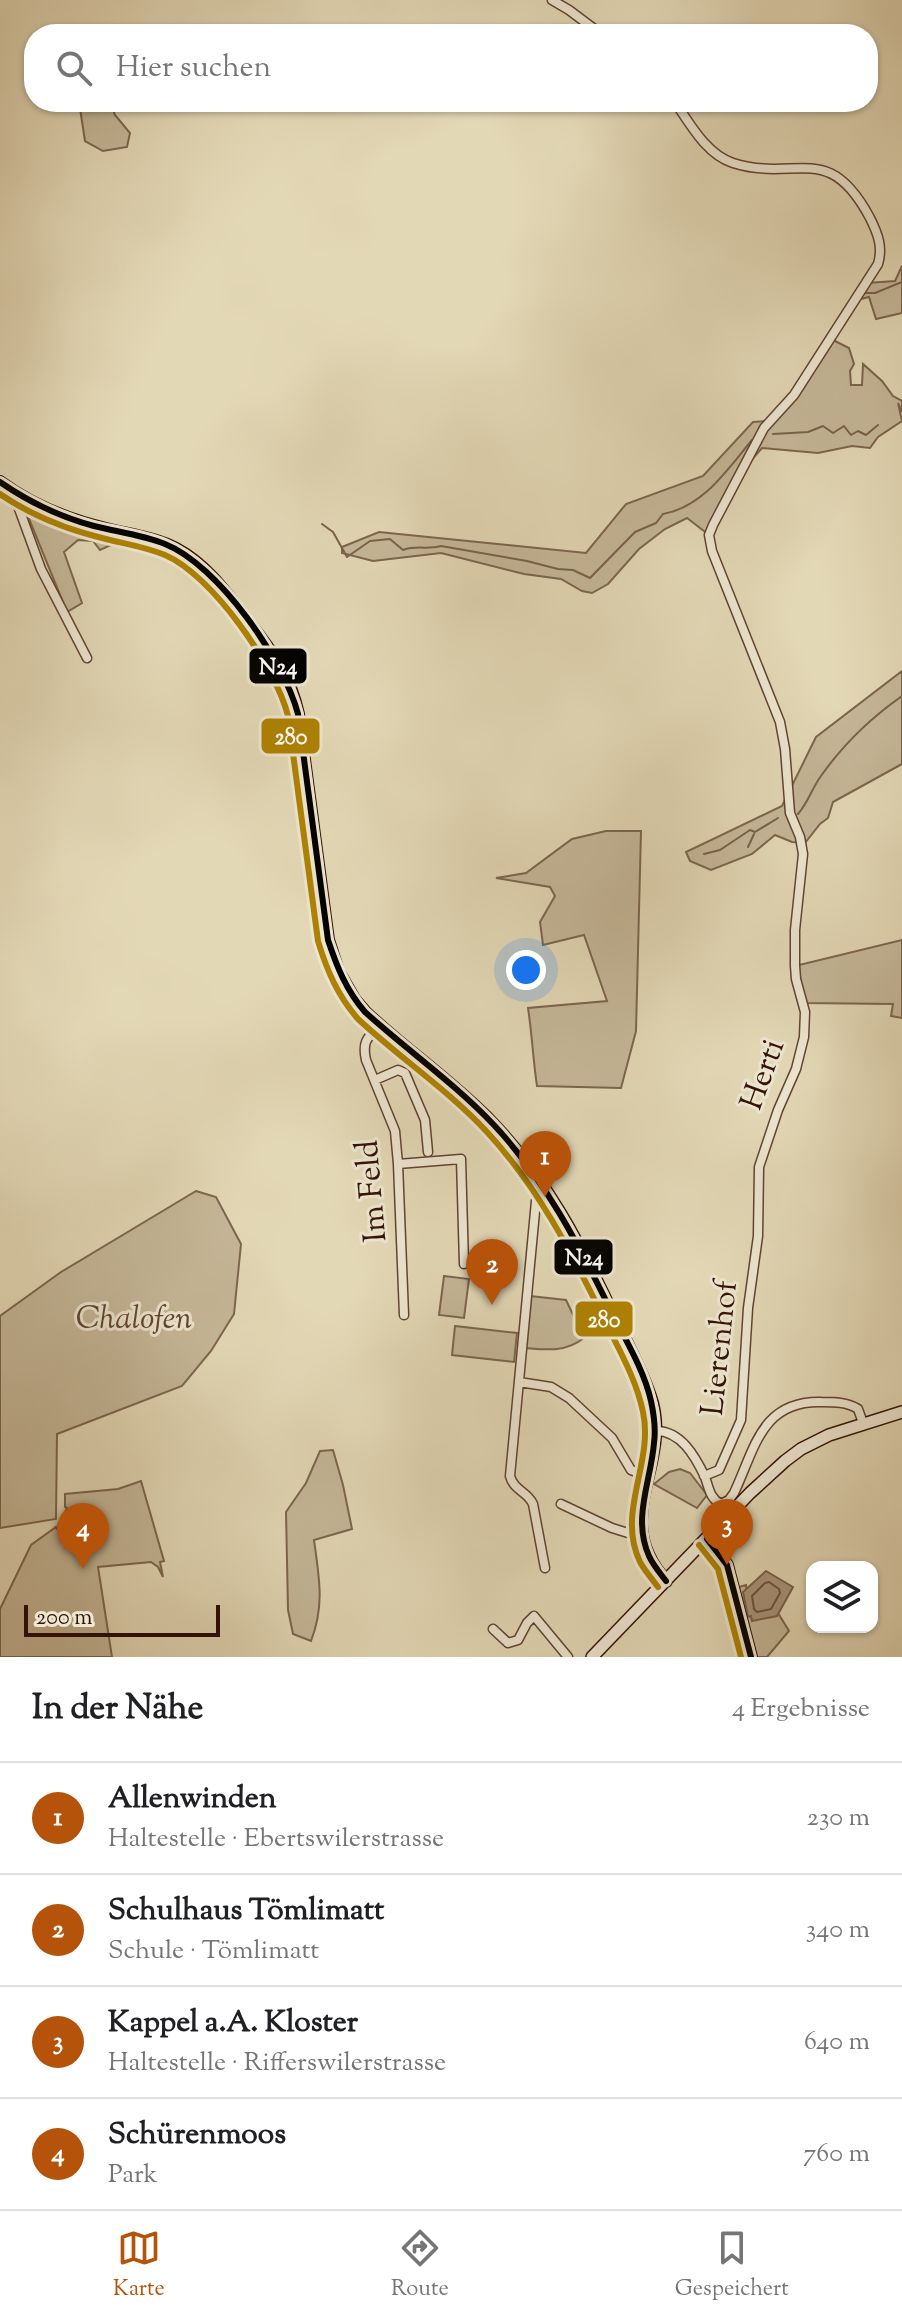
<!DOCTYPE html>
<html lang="de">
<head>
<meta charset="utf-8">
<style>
  body { margin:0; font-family:"Sorts Mill Goudy",serif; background:#f2f2f2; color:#202124 }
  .controls { position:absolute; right:24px; bottom:24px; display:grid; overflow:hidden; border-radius:16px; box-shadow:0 2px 6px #0004 }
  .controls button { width:72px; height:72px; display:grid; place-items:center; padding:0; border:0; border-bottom:2px solid #e0e0e0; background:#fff; color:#202124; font:40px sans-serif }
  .scale { position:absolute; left:24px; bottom:20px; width:196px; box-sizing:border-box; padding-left:8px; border:4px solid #341306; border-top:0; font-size:22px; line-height:28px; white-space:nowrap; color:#341306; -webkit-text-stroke:6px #ede6d0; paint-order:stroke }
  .you { position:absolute; left:526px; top:970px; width:28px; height:28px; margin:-20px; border:6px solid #fff; border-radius:50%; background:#1a73e8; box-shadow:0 0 0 12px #1a73e833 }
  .badge { display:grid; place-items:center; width:52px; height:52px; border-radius:50%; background:#b45309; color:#fff; font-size:26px; font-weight:700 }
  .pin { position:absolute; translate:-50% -66px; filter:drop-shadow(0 2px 4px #0008) }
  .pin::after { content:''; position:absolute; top:42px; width:28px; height:24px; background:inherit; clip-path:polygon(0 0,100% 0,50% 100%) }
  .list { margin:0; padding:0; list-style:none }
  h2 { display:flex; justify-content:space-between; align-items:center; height:104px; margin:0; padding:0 32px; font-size:34px }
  h2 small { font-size:26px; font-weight:400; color:#757577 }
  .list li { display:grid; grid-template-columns:52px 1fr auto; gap:24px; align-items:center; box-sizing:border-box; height:112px; padding:0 32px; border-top:2px solid #e0e0e0 }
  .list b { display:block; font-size:30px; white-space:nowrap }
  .list p { margin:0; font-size:26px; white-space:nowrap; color:#757577 }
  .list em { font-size:26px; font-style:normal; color:#757577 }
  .icon { flex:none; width:44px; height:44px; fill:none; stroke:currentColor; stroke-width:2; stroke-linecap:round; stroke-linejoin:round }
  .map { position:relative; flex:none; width:902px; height:1657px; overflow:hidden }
  .search { position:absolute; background:#fff; box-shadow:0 2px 6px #0004; left:24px; right:24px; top:24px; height:88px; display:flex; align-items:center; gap:20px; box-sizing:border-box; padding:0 28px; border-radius:32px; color:#757577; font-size:30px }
  .sheet { height:552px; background:#fff }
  nav { display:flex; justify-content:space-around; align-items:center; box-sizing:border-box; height:112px; border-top:2px solid #e0e0e0; background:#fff; font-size:22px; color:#757577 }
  nav a { display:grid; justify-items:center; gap:4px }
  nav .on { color:#b45309 }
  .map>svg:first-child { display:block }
</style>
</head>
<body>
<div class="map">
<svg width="902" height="1657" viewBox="0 0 902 1657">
  <rect width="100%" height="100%" fill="#e3d8b6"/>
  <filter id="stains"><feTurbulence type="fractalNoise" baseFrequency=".0025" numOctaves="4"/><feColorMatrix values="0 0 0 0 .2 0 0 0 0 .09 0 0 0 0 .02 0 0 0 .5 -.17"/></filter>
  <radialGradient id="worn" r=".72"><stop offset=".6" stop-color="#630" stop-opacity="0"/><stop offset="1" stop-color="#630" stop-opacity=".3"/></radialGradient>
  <path fill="#c5b798" stroke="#7c654f" stroke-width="2" d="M79 102H110L115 115 130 133 127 147 103 151 85 141Z
    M902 266V313L876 319 869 297 857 300 867 283 895 281Z
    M833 340 849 348 854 364 850 371 851 385H862L863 364 882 381 893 396 902 401V412L898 403 902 421 878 437 870 448 852 446 818 453 762 448 738 475 709 535 687 518 665 529 639 549 608 584 592 593 582 591 561 579 524 574 441 553 373 561 342 553V547L379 532 586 553 626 504 703 476 753 422 770 421Z
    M23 504 48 515 143 542 141 551 115 543 100 550 93 541 78 540 64 552 82 603 67 612Z
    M902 671V764L833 802 828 818 820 824 805 843 792 842 775 835 752 854 711 870 690 861 686 852 782 806 816 737Z
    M606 831H641L636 1031 621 1088 537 1086C533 1059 532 1034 528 1008L607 1001 584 935 543 945 540 922 555 896 550 887 496 878 526 873 572 839Z
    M902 940V1018L891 1016 893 1004 803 1003 795 966Z
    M196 1191 216 1197 241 1244 234 1314 211 1351 182 1386 57 1434 56 1519 0 1528V1316L61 1272Z
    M444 1276 469 1279 464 1318 439 1315Z
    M530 1296 566 1300 584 1338C566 1352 548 1350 526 1348Z
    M455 1326 517 1333 514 1362 452 1355Z
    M333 1450 343 1485 352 1529 314 1540C319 1577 325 1605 311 1641L293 1634 288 1610 286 1512 306 1483 320 1451Z
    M680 1469 690 1473 707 1495 697 1508 654 1484 669 1472Z
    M141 1481 164 1561 160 1562 163 1577 158 1567 151 1562 98 1567 112 1657H0V1609L31 1545 56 1527 60 1533 58 1525 67 1508 65 1507V1494L118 1489Z
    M746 1585 750 1615 778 1613 789 1631 767 1657H757L739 1587Z"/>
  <path fill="#a8957a" stroke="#7a614c" stroke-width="2" d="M766 1571 793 1587 777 1616 752 1621 751 1616 748 1617 743 1592Z"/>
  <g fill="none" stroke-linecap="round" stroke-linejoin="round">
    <path stroke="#6e5440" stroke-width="2" d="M769 1582 779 1589 780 1593 771 1609 757 1612 754 1609 752 1596 765 1583Z"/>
    <path stroke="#7a614c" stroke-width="2" d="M865 293H875L902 282
      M773 434 808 432 823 426 833 433 844 426 851 435 858 431 866 435 878 425
      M322 524 333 532 347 557 370 541 390 539 403 550C417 545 427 550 441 546L527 561 558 569 573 570 590 578 635 532 656 523 663 514C703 507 727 470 752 440
      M798 814C808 803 812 788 821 776 842 746 872 717 902 696
      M748 847 754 834
      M704 854 720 850 750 830 755 832 778 818"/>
    <g stroke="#604432" stroke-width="11">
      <path id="street" d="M552 0 569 10 601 34
        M675 102C690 124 706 154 733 163 797 183 828 139 870 218 878 234 883 247 878 264L794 395 764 428 713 525 709 535 712 551 780 722 785 749 790 813 800 837 803 854 795 930V966L796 979 805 1012 804 1037 796 1069 778 1110 759 1167 758 1236 748 1308 741 1420 719 1470 704 1476
        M21 496 18 506 41 569 87 658
        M379 1025C367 1038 362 1042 366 1060L395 1131 398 1164 404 1315
        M375 1080 398 1070 405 1073 425 1120 428 1152
        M398 1164 461 1159 464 1264
        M544 1186 538 1193 536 1201 510 1476C514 1491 527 1491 533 1504L545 1568
        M519 1382 551 1387 569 1398 612 1438 631 1470 647 1476
        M656 1431C681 1431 695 1456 705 1477 709 1488 710 1499 721 1504L729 1500 734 1493C755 1449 761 1400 822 1402 834 1402 847 1402 858 1409L863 1423
        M561 1504 612 1528 641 1537
        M493 1629 508 1643 518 1640 527 1623 534 1616 568 1657"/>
    </g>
    <g stroke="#341306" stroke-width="14">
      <path id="secondary" d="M0 482C31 505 68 520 106 529 129 535 155 538 176 549 208 566 228 596 249 623 272 652 290 677 298 714L328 940 338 971 354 999 365 1012C406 1051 454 1083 493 1124 547 1181 579 1243 612 1313 625 1340 640 1367 650 1396 674 1463 607 1517 666 1581
        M707 1539 727 1565 751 1657
        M592 1657 750 1493 785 1461 801 1449 829 1435 902 1412"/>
    </g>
    <use href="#street" stroke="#ede6d0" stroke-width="8"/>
    <use href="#secondary" stroke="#ede6d0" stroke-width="11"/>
    <g stroke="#ede6d0" stroke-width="12">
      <path id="bus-1" d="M0 482C29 502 60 517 94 526 118 532 143 535 165 544 218 565 284 660 298 714L328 940C337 967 346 990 365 1012 407 1050 454 1083 493 1124 545 1179 579 1245 612 1313 626 1341 644 1370 651 1401 654 1415 656 1429 654 1443 651 1481 632 1518 649 1556 653 1565 660 1573 666 1581
        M707 1539 727 1565 751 1657"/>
    </g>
    <g stroke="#ede6d0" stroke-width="12">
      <path id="bus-2" d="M0 494C32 516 68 530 106 539 126 544 146 547 165 555 212 575 276 667 288 716L318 941C327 971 338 996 358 1019 400 1058 448 1090 487 1132 537 1186 571 1251 603 1317 618 1348 636 1378 643 1412 654 1463 616 1512 640 1562 645 1571 652 1579 658 1587
        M699 1545 718 1569 741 1657"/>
    </g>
    <use href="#bus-1" stroke="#000" stroke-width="6"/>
    <use href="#bus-2" stroke="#ae8202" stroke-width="6"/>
  </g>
  <g text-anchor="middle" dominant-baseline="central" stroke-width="6" stroke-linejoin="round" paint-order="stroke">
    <g font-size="32" fill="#341306" stroke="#ede6d0">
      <text transform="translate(764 1075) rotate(-70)">Herti</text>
      <text transform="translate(373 1191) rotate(-95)">Im Feld</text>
      <text transform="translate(721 1348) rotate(-84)">Lierenhof</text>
    </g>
    <g font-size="32" font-style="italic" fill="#604432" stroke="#ede6d0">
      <text x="134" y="1320">Chalofen</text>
    </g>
  </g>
  <g stroke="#ede6d0" stroke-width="3">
    <rect x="248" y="647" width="60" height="38" rx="8" fill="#000"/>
    <rect x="260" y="717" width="61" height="38" rx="8" fill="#ae8202"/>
    <rect x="553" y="1238" width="61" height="38" rx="8" fill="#000"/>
    <rect x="574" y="1300" width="60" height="38" rx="8" fill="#ae8202"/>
  </g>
  <g font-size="22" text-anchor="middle" font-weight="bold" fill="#fff">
    <text x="278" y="674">N24</text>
    <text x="291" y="744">280</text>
    <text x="584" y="1265">N24</text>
    <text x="604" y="1327">280</text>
  </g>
  <rect width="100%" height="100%" filter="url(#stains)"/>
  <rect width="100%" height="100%" fill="url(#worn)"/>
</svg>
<div class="controls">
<button><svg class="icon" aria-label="layers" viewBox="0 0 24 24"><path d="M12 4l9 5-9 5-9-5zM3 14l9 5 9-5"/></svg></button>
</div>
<div class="scale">200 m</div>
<div class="you"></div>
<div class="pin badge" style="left:545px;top:1197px">1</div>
<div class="pin badge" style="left:492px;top:1305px">2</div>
<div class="pin badge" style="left:727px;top:1565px">3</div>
<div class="pin badge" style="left:83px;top:1569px">4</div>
<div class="search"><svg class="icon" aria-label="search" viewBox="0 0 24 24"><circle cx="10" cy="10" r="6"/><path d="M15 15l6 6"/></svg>Hier suchen</div>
</div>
<section class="sheet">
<h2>In der Nähe<small>4 Ergebnisse</small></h2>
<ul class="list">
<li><span class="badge">1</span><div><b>Allenwinden</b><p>Haltestelle · Ebertswilerstrasse</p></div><em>230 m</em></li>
<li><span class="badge">2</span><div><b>Schulhaus Tömlimatt</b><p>Schule · Tömlimatt</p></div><em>340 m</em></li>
<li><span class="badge">3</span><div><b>Kappel a.A. Kloster</b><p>Haltestelle · Rifferswilerstrasse</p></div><em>640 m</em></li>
<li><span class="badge">4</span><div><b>Schürenmoos</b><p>Park</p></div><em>760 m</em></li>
</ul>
</section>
<nav>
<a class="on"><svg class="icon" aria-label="map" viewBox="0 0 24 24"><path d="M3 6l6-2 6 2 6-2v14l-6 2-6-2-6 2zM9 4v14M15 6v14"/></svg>Karte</a>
<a><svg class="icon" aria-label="directions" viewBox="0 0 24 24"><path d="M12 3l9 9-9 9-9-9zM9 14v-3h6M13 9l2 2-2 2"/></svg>Route</a>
<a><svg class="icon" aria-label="saved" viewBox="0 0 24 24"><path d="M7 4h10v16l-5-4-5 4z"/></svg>Gespeichert</a>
</nav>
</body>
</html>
